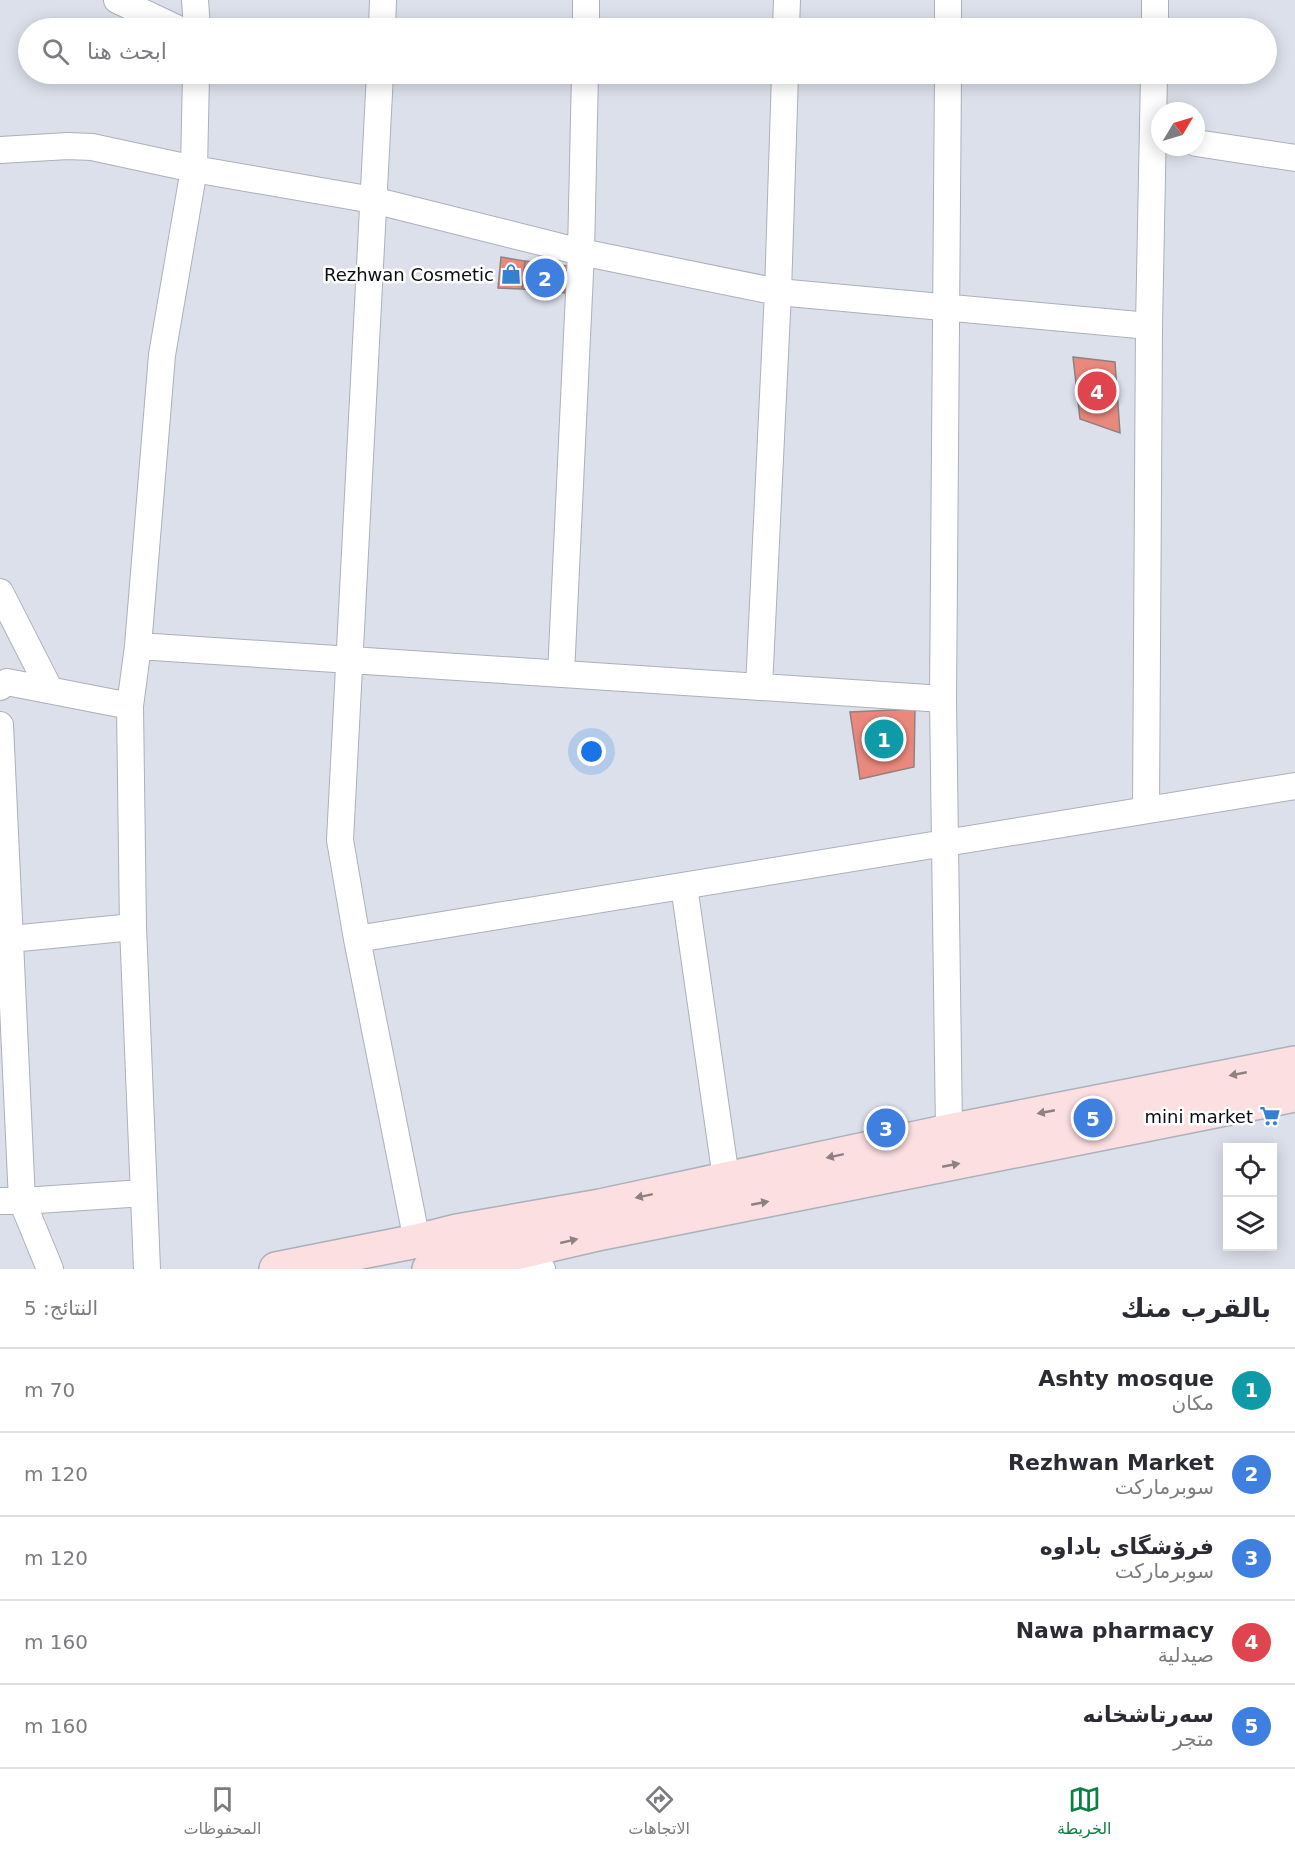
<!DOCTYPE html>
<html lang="ar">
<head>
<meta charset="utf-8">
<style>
  body { margin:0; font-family:"DejaVu Sans",Vazirmatn,sans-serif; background:#f7f7f7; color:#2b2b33; direction:rtl }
  .controls { position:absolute; right:18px; bottom:18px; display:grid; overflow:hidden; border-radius:0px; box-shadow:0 3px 15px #0003 }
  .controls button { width:54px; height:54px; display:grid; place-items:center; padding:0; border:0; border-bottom:2px solid #e1e1e2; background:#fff; color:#2b2b33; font:30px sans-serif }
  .compass { position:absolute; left:1151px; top:102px; width:54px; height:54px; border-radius:50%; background:#fff; box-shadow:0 3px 15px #0003; rotate:52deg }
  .you { position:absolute; left:592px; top:752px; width:21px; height:21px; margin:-15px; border:4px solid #fff; border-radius:50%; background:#1a73e8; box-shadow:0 0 0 9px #1a73e833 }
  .badge { display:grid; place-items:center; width:39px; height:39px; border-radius:50%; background:#0b8043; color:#fff; font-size:20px; font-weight:700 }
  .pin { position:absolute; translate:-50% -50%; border:3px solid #fff; box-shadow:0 2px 6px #0006 }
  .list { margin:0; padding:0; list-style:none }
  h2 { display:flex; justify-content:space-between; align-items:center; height:78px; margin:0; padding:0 24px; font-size:26px }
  h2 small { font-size:20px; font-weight:400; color:#7c7c81 }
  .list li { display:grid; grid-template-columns:39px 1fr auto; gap:18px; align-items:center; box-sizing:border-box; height:84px; padding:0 24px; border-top:2px solid #e1e1e2 }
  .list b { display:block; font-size:22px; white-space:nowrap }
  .list p { margin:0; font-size:20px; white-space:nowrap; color:#7c7c81 }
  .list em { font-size:20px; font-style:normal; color:#7c7c81 }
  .icon { flex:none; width:33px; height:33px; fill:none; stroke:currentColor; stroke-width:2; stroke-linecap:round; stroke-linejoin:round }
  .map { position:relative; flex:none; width:1295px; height:1269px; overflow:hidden; direction:ltr }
  .search { position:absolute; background:#fff; box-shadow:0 3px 15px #0003; left:18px; right:18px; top:18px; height:66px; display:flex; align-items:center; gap:15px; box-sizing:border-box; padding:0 21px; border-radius:33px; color:#7c7c81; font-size:22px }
  .sheet { height:498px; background:#fff }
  nav { display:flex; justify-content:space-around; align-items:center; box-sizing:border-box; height:84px; border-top:2px solid #e1e1e2; background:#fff; font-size:16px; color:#7c7c81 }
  nav a { display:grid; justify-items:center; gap:3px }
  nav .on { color:#0b8043 }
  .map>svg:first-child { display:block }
</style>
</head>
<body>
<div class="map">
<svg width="1295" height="1269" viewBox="0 0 1295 1269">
  <rect width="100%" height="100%" fill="#dbe0ea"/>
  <path fill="#ea887d" stroke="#8e8280" stroke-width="1.5" d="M501 257 525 261 522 289 498 288Z
    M525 261 568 266 565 293 522 289Z
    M1073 357 1115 362 1120 433 1080 419Z
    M915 709 914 767 860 779 850 712Z"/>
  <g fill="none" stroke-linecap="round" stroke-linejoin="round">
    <g stroke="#abb0ba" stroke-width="28">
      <path id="street" d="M117 0 176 28
        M195 0 197 28
        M382 28 383 0
        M586 28V0
        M786 28 787 0
        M948 28V0
        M1155 28V0
        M380 74 340 840 357 939 417 1241
        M948 74 943 699 949 1131
        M1196 143 1295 158
        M0 150 68 146 92 147 194 169 373 200 581 252 778 292 1149 326
        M0 592 50 690
        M138 646 943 699
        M561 674 581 252 585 74
        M0 687 7 682 130 706
        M759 687 778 292 785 74
        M0 725 22 1201 144 1193
        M1146 810 1149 326 1154 74
        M684 886 726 1178
        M357 939 1295 786
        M0 940 133 927
        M0 1201H22L50 1269
        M504 1251 542 1269
        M147 1269 133 927 130 706 138 646 162 355 194 169 196 74"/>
    </g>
    <g stroke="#abb0ba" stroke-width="36">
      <path id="secondary" d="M276 1269 417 1241 457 1231 600 1206 949 1131 1295 1063
        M429 1269 465 1261 511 1254 602 1233 1295 1095"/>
    </g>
    <use href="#street" stroke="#fff" stroke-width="26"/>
    <use href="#secondary" stroke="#fcdfe1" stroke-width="33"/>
  </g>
  <defs><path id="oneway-solid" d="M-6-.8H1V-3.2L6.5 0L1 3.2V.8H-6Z" transform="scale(1.5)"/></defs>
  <g fill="#8f8082">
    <use href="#oneway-solid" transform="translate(1238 1074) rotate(169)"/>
    <use href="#oneway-solid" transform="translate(1046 1112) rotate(169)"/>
    <use href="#oneway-solid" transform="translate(835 1156) rotate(168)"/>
    <use href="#oneway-solid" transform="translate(951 1165) rotate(-11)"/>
    <use href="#oneway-solid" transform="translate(644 1196) rotate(168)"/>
    <use href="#oneway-solid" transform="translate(760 1203) rotate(-11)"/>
    <use href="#oneway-solid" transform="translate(569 1241) rotate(-13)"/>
  </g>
  <defs>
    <g id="shop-bare" transform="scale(1.62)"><path d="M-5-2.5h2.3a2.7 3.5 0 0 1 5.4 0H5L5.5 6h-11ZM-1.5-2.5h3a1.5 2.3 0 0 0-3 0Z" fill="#3282d1" stroke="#fff" stroke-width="2.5" paint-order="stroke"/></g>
    <g id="supermarket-bare" transform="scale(1.62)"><path d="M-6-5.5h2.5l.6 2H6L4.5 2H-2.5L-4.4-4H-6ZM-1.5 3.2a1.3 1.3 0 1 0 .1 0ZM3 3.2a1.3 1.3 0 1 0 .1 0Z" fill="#3282d1" stroke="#fff" stroke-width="2.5" paint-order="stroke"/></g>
  </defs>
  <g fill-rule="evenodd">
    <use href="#shop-bare" x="511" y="274"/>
    <use href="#supermarket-bare" x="1270" y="1116"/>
  </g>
  <g text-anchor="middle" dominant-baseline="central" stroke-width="5" stroke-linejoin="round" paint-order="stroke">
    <g font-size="18" fill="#0a0c0f" stroke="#fff" text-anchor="end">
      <text x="494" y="274">Rezhwan Cosmetic</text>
      <text x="1253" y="1116">mini market</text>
    </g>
  </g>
</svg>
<div class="controls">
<button><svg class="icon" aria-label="locate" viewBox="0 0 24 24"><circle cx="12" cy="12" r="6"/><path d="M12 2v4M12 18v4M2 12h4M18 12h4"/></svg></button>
<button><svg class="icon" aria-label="layers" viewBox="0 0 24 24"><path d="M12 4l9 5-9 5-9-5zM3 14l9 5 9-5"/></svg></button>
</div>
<svg class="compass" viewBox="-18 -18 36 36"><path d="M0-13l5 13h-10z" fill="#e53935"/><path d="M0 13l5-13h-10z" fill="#7c7c81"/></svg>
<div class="you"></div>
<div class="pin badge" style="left:884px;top:739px;background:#0f9aa8">1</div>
<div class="pin badge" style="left:545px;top:278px;background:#3f7fe0">2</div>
<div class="pin badge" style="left:886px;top:1128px;background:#3f7fe0">3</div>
<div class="pin badge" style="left:1097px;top:391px;background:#e0444e">4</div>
<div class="pin badge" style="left:1093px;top:1118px;background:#3f7fe0">5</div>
<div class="search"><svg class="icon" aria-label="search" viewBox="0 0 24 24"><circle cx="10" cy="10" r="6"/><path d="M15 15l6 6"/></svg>ابحث هنا</div>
</div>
<section class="sheet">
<h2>بالقرب منك<small>النتائج: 5</small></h2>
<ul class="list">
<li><span class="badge" style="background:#0f9aa8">1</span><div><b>Ashty mosque</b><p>مكان</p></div><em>70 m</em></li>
<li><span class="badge" style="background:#3f7fe0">2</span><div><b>Rezhwan Market</b><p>سوبرماركت</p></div><em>120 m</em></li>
<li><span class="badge" style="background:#3f7fe0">3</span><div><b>فرۆشگای باداوە</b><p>سوبرماركت</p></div><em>120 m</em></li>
<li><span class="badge" style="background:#e0444e">4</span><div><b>Nawa pharmacy</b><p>صيدلية</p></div><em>160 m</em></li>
<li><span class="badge" style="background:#3f7fe0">5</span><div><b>سەرتاشخانە</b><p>متجر</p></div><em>160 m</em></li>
</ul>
</section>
<nav>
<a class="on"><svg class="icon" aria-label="map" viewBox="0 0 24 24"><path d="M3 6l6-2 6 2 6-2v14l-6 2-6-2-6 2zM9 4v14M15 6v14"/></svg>الخريطة</a>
<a><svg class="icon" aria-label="directions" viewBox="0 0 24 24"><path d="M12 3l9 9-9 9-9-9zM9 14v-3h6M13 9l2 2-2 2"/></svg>الاتجاهات</a>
<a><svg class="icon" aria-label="saved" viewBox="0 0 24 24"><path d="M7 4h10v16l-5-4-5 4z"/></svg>المحفوظات</a>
</nav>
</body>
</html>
